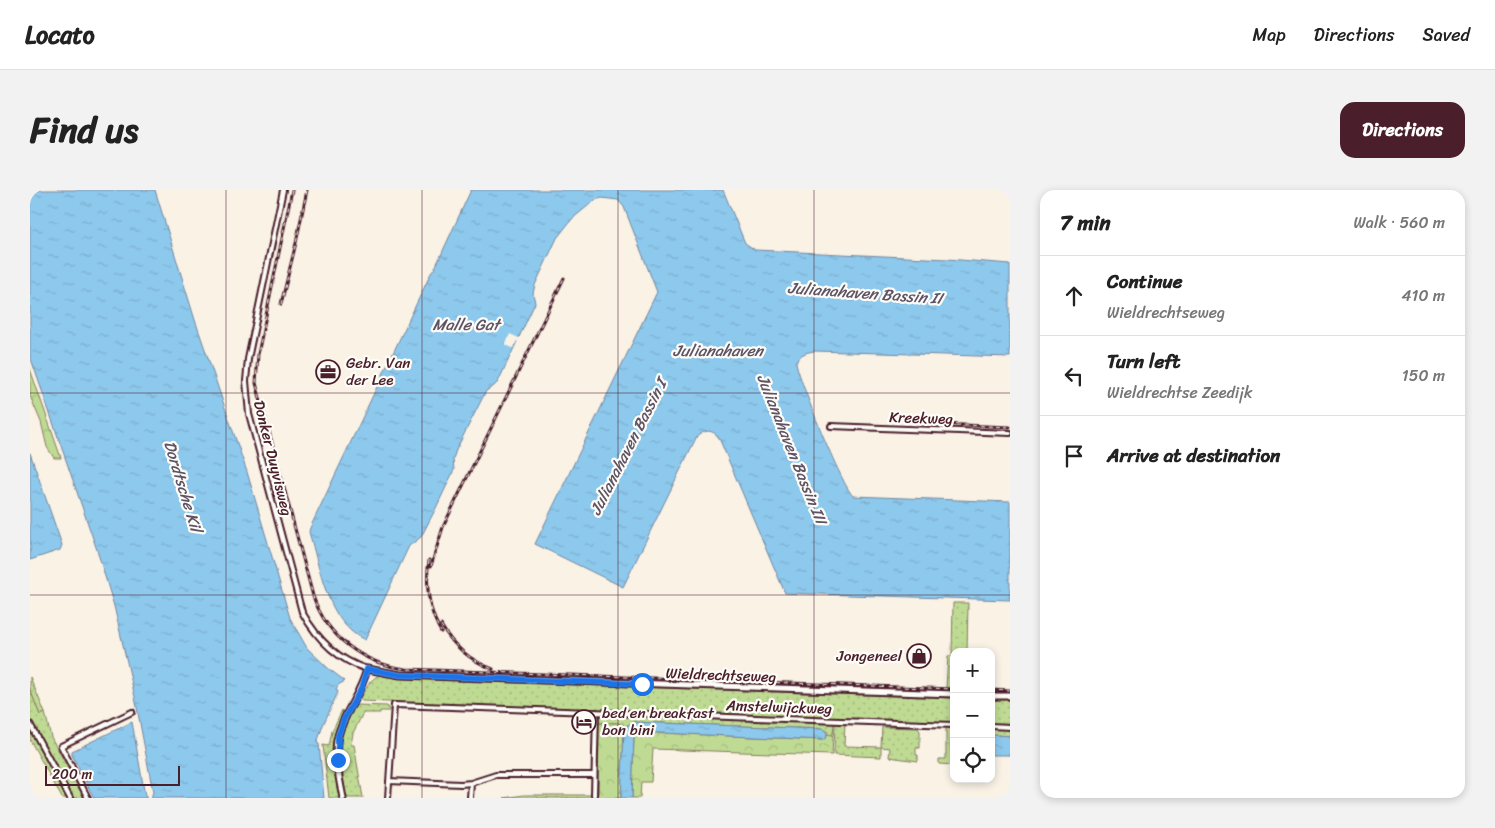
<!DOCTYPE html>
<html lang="en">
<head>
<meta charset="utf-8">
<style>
  body { margin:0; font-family:Sriracha,sans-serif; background:#f2f2f2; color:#222 }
  .controls { position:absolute; right:15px; bottom:15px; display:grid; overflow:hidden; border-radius:10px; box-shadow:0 2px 8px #0003 }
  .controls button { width:45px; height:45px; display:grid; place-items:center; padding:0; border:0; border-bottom:1px solid #e0e0e0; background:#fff; color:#222; font:25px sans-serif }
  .scale { position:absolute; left:15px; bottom:12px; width:135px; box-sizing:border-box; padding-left:5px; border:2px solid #4a1f2b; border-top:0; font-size:14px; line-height:18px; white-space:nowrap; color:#4a1f2b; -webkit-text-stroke:4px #fdfcf7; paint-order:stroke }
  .stop { position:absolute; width:15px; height:15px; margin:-11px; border:4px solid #1a73e8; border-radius:50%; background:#fff }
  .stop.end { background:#1a73e8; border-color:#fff; box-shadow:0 1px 5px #0008 }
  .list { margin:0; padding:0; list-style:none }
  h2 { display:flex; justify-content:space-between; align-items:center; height:65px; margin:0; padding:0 20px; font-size:21px }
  h2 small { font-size:16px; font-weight:400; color:#767676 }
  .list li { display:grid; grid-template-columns:32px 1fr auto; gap:15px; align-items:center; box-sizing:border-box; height:80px; padding:0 20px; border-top:1px solid #e0e0e0 }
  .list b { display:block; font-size:19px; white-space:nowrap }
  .list p { margin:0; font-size:16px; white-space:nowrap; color:#767676 }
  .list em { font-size:16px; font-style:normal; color:#767676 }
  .icon { flex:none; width:28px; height:28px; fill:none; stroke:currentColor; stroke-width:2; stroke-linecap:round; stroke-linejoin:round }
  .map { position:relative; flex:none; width:980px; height:608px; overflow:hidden; border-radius:15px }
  header { display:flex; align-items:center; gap:30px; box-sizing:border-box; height:70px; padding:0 25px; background:#fff; border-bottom:1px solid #e0e0e0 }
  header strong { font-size:24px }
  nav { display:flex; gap:28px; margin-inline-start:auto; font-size:18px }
  .intro { display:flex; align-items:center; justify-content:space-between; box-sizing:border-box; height:120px; padding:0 30px }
  h1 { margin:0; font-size:35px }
  .button { padding:12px 22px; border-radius:15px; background:#4a1f2b; color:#fff; font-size:18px; font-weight:700 }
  main { display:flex; gap:30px; padding:0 30px }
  aside { flex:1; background:#fff; border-radius:15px; box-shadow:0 2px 8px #0003 }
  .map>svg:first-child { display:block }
</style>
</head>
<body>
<header>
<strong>Locato</strong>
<nav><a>Map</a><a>Directions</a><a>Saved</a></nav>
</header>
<div class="intro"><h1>Find us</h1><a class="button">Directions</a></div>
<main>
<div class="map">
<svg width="980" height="608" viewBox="0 0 980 608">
  <defs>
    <pattern id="grass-dots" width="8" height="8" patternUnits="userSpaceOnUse" patternTransform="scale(1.25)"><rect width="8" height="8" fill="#bfdb93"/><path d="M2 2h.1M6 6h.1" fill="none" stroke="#a6bc7f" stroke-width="1.8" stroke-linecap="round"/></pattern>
    <pattern id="forest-crowns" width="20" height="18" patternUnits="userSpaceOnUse" patternTransform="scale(1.25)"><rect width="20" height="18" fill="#bfdb93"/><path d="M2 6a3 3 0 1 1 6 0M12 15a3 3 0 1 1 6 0" fill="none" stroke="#a6bc7f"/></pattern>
    <pattern id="water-ripples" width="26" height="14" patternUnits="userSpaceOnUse" patternTransform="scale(1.25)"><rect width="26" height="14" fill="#8dc9ed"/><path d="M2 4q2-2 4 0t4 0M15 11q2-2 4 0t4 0" fill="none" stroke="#7baccb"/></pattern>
  </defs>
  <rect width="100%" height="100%" fill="#f9f2e5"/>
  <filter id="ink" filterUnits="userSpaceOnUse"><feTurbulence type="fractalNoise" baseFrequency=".02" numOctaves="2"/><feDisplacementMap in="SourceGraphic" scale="10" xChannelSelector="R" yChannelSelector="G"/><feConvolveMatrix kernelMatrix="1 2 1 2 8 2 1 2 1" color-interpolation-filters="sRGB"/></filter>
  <g filter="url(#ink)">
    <path fill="url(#grass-dots)" stroke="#847d5f" d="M923 413H938L937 462H924V499L916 498 918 466H922Z
      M348 485 400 490 924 508V533L332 511 330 508 340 492Z
      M0 499 10 525 15 523 21 547 54 608H41L0 533Z
      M961 510H980V535L961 534Z
      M327 515 357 516 359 518V521H350V523H333L323 543 321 555H324L333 608H316C313 581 304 551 319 527 321 523 324 518 327 515Z
      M312 520 313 523C299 551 306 577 310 608H299L293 555 299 556 302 541Z
      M571 524 804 533 803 545H798V542L792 539 603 532 596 536 588 533H569V526Z
      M805 532 815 533 814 556 851 557 852 537 888 538 890 541V558H886V565H888V571L859 567 860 558 851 557V567L804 565Z
      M961 538 980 539V546L965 545 961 548Z
      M0 539 38 608H32L0 550Z
      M494 605H560L568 606V608H474Z"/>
    <path fill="url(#forest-crowns)" stroke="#847d5f" d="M0 179 31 268H24L17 257 11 232 0 206Z
      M0 487 15 523 10 525 0 499Z
      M569 533H588L596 536 594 545 591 608H568Z
      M916 537H921V561L924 564V575L909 574V569H916Z
      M607 542 793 550 798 545H803L802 565 623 559 621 592H611L610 608H602L604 546Z"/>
    <path fill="url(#water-ripples)" stroke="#72859f" d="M0 0H125L165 130 217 282 260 428 277 458 299 479 315 491 308 495 306 499 308 502 293 535 287 553 289 554 294 608H121L123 602 105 507 84 416 67 360 0 166Z
      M441 0H693L715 53 725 60 918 69 980 74V167L785 161C776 162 770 164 766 172 768 188 812 296 823 306L980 312V410L755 403 689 248C682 238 673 240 666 248L593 397 505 354 627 102 594 17 588 10 572 8 565 10 542 29 527 48 505 95 503 103 505 113 468 192 464 196 456 201 426 260 423 269 424 280 406 318 391 347 379 356 335 450C297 433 290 378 279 342L280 338 401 83 405 78Z
      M0 263 32 355 30 360 0 370Z
      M102 532 115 606 117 608H64L42 565V561Z
      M603 532 792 539 796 541 797 547 793 550 607 542 604 546 602 608H591L594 540 599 534Z
      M965 545 980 546V565H961V548Z"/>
    <path fill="#f9f2e5" d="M480 144 491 149 489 152 487 151 483 158 475 155Z"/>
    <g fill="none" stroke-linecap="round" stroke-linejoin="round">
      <g stroke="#4a1f2b" stroke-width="8">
        <path id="street" d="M253 0 218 169 216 191 219 224 272 422C287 449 307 470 337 479
          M801 236 980 243
          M0 534 40 608
          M961 536 980 537
          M359 591 431 594 441 593 466 585H564
          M564 605 566 522
          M58 608 31 556 102 522
          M358 608 364 515 924 535
          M440 608 441 593"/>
      </g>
      <g stroke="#4a1f2b" stroke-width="9">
        <path id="secondary" d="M961 506H980
          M313 608C310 592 303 562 308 546 314 522 331 504 337 479L370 485 924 504"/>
      </g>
      <use href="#street" stroke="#fdfcf7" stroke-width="4"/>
      <use href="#secondary" stroke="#fdfcf7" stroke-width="5"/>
      <g stroke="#4a1f2b" stroke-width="3">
        <path id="rail" d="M262 0 228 164 226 193 283 406C297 447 333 474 376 479L924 499
          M251 114 266 53 277 0
          M910 234 980 237
          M399 370C395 396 398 419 411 442
          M401 376 413 337 534 88
          M411 435C423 456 441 471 463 479
          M961 500 980 501"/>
      </g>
      <use href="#rail" stroke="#fdfcf7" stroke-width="1" stroke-dasharray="4" stroke-linecap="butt"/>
    </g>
  </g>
  <g fill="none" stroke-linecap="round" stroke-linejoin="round" filter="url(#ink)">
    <path stroke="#1a73e8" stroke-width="6" d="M308 570V546L314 529 331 499 337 479 370 485 612 494"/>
  </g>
  <path fill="none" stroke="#4a1f2b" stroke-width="1" stroke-opacity="0.55" d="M196 0V608M392 0V608M588 0V608M784 0V608M0 203H980M0 405H980"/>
  <defs>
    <g id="office-ring" transform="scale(1.25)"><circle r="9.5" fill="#fdfcf7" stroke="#4a1f2b" stroke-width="1.5"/><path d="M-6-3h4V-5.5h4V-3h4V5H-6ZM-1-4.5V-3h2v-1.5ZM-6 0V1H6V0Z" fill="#4a1f2b"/></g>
    <g id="shop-ring" transform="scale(1.25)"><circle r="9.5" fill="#fdfcf7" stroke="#4a1f2b" stroke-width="1.5"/><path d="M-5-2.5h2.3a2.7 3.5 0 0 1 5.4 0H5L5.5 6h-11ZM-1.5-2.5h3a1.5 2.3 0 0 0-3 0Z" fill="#4a1f2b"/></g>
    <g id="hotel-ring" transform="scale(1.25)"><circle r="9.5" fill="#fdfcf7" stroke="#4a1f2b" stroke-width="1.5"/><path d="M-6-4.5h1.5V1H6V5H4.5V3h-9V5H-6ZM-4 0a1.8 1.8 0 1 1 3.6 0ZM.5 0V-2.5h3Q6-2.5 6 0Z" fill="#4a1f2b"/></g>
  </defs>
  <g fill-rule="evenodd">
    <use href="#office-ring" x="298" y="182"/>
    <use href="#shop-ring" x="889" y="466"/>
    <use href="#hotel-ring" x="554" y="532"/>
  </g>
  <g text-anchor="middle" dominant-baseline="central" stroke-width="4.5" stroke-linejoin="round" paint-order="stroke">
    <g font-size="15" fill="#4a1f2b" stroke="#fdfcf7" text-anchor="start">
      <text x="316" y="173">Gebr. Van<tspan x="316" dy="17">der Lee</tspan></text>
      <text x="872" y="466" text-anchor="end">Jongeneel</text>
      <text x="572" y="523">bed en breakfast<tspan x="572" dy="17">bon bini</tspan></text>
    </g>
    <g font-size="15" fill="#4a1f2b" stroke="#fdfcf7">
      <text transform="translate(891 228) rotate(2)">Kreekweg</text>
      <text transform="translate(243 268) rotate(76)">Donker Duyvisweg</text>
      <text transform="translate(691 485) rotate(2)">Wieldrechtseweg</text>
      <text transform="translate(749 517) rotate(2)">Amstelwijckweg</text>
    </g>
    <g font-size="16" font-style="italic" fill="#5e5265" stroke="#fdfcf7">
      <text transform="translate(835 103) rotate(4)">Julianahaven Bassin II</text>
      <text x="436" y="134">Malle Gat</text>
      <text x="688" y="160">Julianahaven</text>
      <text transform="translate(598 257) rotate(-63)">Julianahaven Bassin I</text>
      <text transform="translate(762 259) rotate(68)">Julianahaven Bassin III</text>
      <text transform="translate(153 296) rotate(73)">Dordtsche Kil</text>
    </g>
  </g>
</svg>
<div class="controls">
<button>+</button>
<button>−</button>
<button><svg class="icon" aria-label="locate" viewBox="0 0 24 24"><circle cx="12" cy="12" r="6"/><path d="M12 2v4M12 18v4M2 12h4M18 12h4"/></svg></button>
</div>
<div class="scale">200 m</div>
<div class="stop" style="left:612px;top:494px"></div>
<div class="stop end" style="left:308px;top:570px"></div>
</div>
<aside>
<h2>7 min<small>Walk · 560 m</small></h2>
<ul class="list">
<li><svg class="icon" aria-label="ahead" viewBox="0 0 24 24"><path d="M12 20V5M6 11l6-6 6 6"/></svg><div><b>Continue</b><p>Wieldrechtseweg</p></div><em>410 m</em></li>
<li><svg class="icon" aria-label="left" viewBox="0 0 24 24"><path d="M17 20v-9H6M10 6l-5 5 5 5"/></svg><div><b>Turn left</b><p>Wieldrechtse Zeedijk</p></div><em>150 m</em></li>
<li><svg class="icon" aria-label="arrive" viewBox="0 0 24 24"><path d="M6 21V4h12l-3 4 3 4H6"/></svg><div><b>Arrive at destination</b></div></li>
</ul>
</aside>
</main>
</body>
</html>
